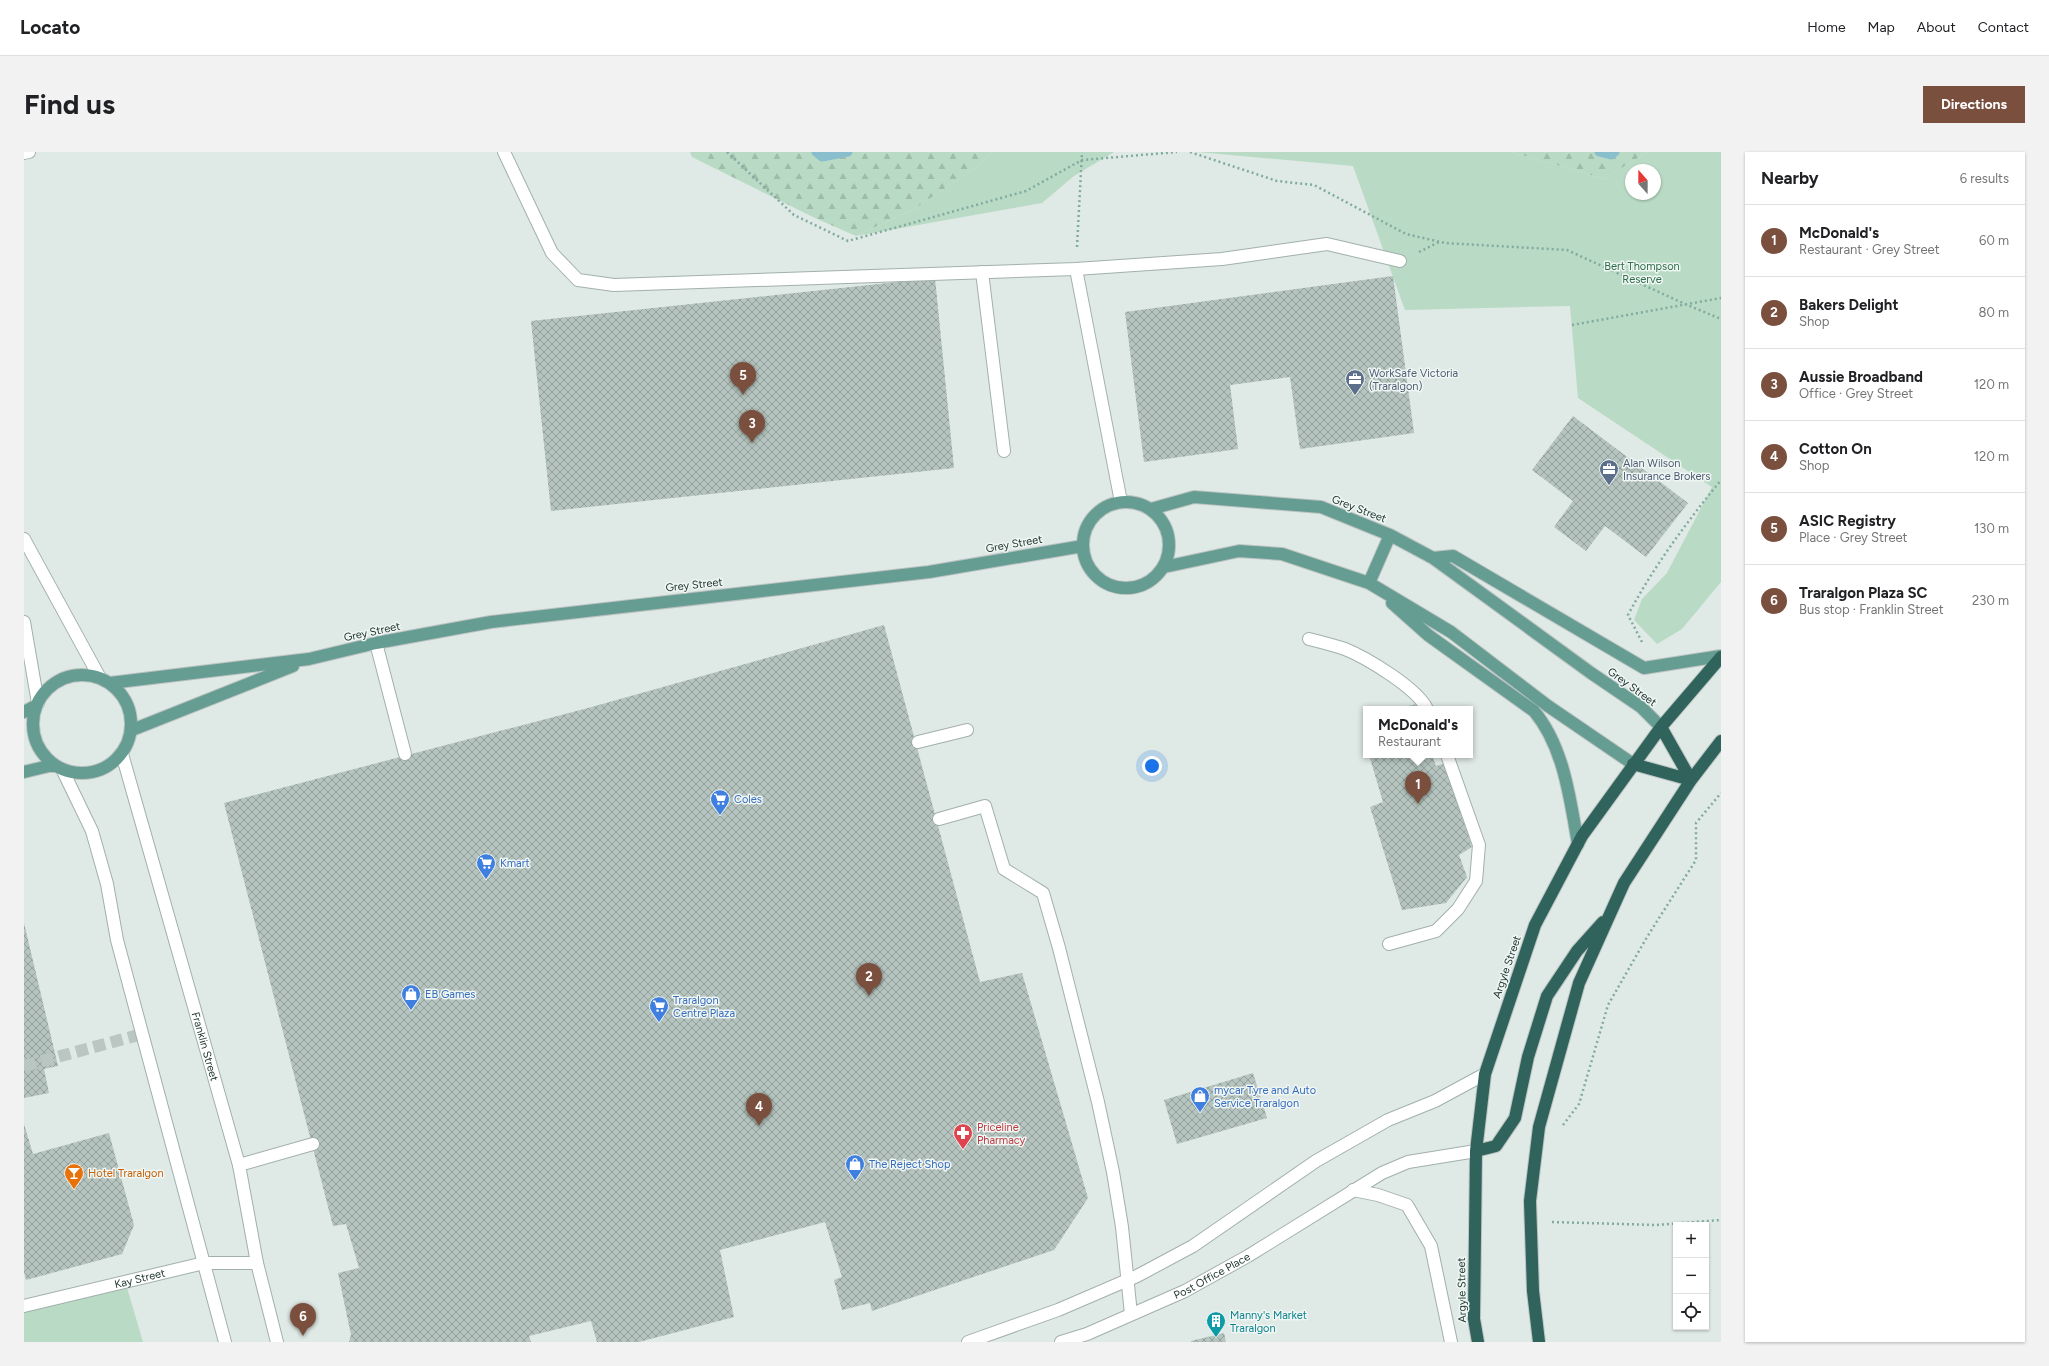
<!DOCTYPE html>
<html lang="en">
<head>
<meta charset="utf-8">
<style>
  body { margin:0; font-family:Figtree,sans-serif; background:#f2f2f2; color:#202124 }
  .controls { position:absolute; right:12px; bottom:12px; display:grid; overflow:hidden; border-radius:0px; box-shadow:0 1px 3px #0004 }
  .controls button { width:36px; height:36px; display:grid; place-items:center; padding:0; border:0; border-bottom:1px solid #e0e0e0; background:#fff; color:#202124; font:20px sans-serif }
  .compass { position:absolute; left:1601px; top:12px; width:36px; height:36px; border-radius:50%; background:#fff; box-shadow:0 1px 3px #0004; rotate:339deg }
  .you { position:absolute; left:1128px; top:614px; width:14px; height:14px; margin:-10px; border:3px solid #fff; border-radius:50%; background:#1a73e8; box-shadow:0 0 0 6px #1a73e833 }
  .badge { display:grid; place-items:center; width:26px; height:26px; border-radius:50%; background:#7b4f3e; color:#fff; font-size:13px; font-weight:700 }
  .pin { position:absolute; translate:-50% -33px; filter:drop-shadow(0 1px 2px #0008) }
  .pin::after { content:''; position:absolute; top:21px; width:14px; height:12px; background:inherit; clip-path:polygon(0 0,100% 0,50% 100%) }
  .popup { position:absolute; left:1339px; top:554px; width:110px; height:52px; box-sizing:border-box; display:grid; place-content:center; border-radius:0px; background:#fff; filter:drop-shadow(0 1px 3px #0005); font-size:13px; white-space:nowrap; color:#757577 }
  .popup b { font-size:15px; color:#202124 }
  .popup::after { content:''; position:absolute; left:50%; top:100%; margin-left:-8px; border:8px solid transparent; border-top-color:#fff }
  .list { margin:0; padding:0; list-style:none }
  h2 { display:flex; justify-content:space-between; align-items:center; height:52px; margin:0; padding:0 16px; font-size:17px }
  h2 small { font-size:13px; font-weight:400; color:#757577 }
  .list li { display:grid; grid-template-columns:26px 1fr auto; gap:12px; align-items:center; box-sizing:border-box; height:72px; padding:0 16px; border-top:1px solid #e0e0e0 }
  .list b { display:block; font-size:15px; white-space:nowrap }
  .list p { margin:0; font-size:13px; white-space:nowrap; color:#757577 }
  .list em { font-size:13px; font-style:normal; color:#757577 }
  .icon { flex:none; width:22px; height:22px; fill:none; stroke:currentColor; stroke-width:2; stroke-linecap:round; stroke-linejoin:round }
  .map { position:relative; flex:none; width:1697px; height:1190px; overflow:hidden; border-radius:0px }
  header { display:flex; align-items:center; gap:24px; box-sizing:border-box; height:56px; padding:0 20px; background:#fff; border-bottom:1px solid #e0e0e0 }
  header strong { font-size:19px }
  nav { display:flex; gap:22px; margin-inline-start:auto; font-size:14px }
  .intro { display:flex; align-items:center; justify-content:space-between; box-sizing:border-box; height:96px; padding:0 24px }
  h1 { margin:0; font-size:28px }
  .button { padding:10px 18px; border-radius:0px; background:#7b4f3e; color:#fff; font-size:14px; font-weight:700 }
  main { display:flex; gap:24px; padding:0 24px }
  aside { flex:1; background:#fff; border-radius:0px; box-shadow:0 1px 3px #0004 }
  .map>svg:first-child { display:block }
</style>
</head>
<body>
<header>
<strong>Locato</strong>
<nav><a>Home</a><a>Map</a><a>About</a><a>Contact</a></nav>
</header>
<div class="intro"><h1>Find us</h1><a class="button">Directions</a></div>
<main>
<div class="map">
<svg width="1697" height="1190" viewBox="0 0 1697 1190">
  <defs>
    <pattern id="forest-firs" width="22" height="20" patternUnits="userSpaceOnUse"><rect width="22" height="20" fill="#b9dac4"/><path d="M5 1l3.5 6h-7zM16 11l3.5 6h-7z" fill="#9fbca9"/></pattern>
    <pattern id="building-cross-hatch" width="8" height="8" patternUnits="userSpaceOnUse"><rect width="8" height="8" fill="#b5c4be"/><path d="M0 0l8 8M0 8l8-8" fill="none" stroke="#93a09b"/></pattern>
  </defs>
  <rect width="100%" height="100%" fill="#dfe9e5"/>
  <path fill="url(#forest-firs)" d="M666 0H967L957 12 892 56 832 84 791 66 668 5Z
    M1487 0H1624L1580 27Z"/>
  <path fill="#b9dac4" fill-rule="evenodd" d="M967 0H1090L1050 24 1018 51 832 84 892 56 957 12Z
    M1173 0H1487L1580 27 1624 0H1697V430L1658 477 1633 492 1610 468 1618 447 1643 421 1688 335 1554 246 1546 154 1381 158 1329 14ZM1607 18H1631V42H1607Z
    M101 1129 119 1190H0V1154Z"/>
  <g fill="none" stroke-linecap="round" stroke-linejoin="round">
    <path stroke="#89becc" stroke-width="9" d="M792 0 798 5 824 0
      M1575 0 1587 3 1591 0"/>
  </g>
  <path fill="url(#building-cross-hatch)" d="M1369 124 1390 281 1276 297 1266 225 1206 233 1214 297 1120 310 1101 160Z
    M911 126 930 316 527 359 507 169Z
    M1549 264 1664 351 1622 405 1581 374 1562 399 1530 375 1549 349 1508 318Z
    M860 473 956 830 998 821 1064 1046 1030 1098 848 1159 846 1151 818 1158 810 1128 818 1125 801 1070 696 1098 710 1165 615 1190H573L567 1169 505 1184 507 1190H325L327 1183 314 1121 335 1116 322 1072 309 1074 200 651 564 556Z
    M1391 552 1393 557H1376Z
    M1345 603H1408L1412 614 1421 611 1448 695 1435 703 1443 725 1422 751 1378 758 1346 655 1359 650Z
    M0 771 34 914 20 917 25 941 0 946Z
    M1229 921 1243 966 1153 992 1140 948Z
    M0 972 9 1002 85 981 110 1073 98 1102 2 1128 0 1120Z
    M1200 1181 1202 1190H1167V1189Z"/>
  <g fill="none" stroke-linecap="round" stroke-linejoin="round">
    <path stroke="#b9c6c1" stroke-width="12" stroke-dasharray="12 6" stroke-linecap="butt" d="M0 914 118 882"/>
    <g stroke="#a2b0ac" stroke-width="14">
      <g id="minor">
        <path d="M480 0 528 101 554 128 590 133 1052 117 1198 107 1303 92 1376 109"/>
        <path d="M0 1 5 0"/>
        <path d="M1052 117 1097 350"/>
        <path d="M958 120 980 299"/>
        <path d="M0 387 76 526"/>
        <path d="M0 470 14 551"/>
        <path d="M1285 487C1297 490 1309 493 1321 497 1343 506 1393 536 1403 557"/>
        <path d="M352 491 381 602"/>
        <path d="M894 590 943 578"/>
        <path id="s1" d="M98 602 215 1013 233 1111 253 1190"/>
        <path d="M39 619 68 679 83 732 93 788 201 1190"/>
        <path d="M915 667 961 654 980 717 1019 741 1035 796 1074 950 1089 1020 1098 1075 1107 1162"/>
        <path d="M1365 792 1412 779 1434 757 1452 729 1455 693 1423 603"/>
        <path d="M215 1013 289 992"/>
        <path d="M1329 1038 1354 1043 1383 1053 1407 1094 1427 1190"/>
        <path id="s2" d="M0 1154 180 1111H233"/>
        <path d="M944 1190 1034 1158 1113 1124 1169 1094 1292 1009 1364 968 1411 949 1461 922"/>
        <path id="s3" d="M1037 1190 1063 1182 1161 1139 1224 1104 1358 1021 1384 1010 1452 999"/>
      </g>
    </g>
    <g stroke="#bcc3c2" stroke-width="14">
      <path id="major" d="M1059 393a43 43 0 1 1 86 0a43 43 0 1 1-86 0Z
        M1127 357 1170 345 1297 355 1366 383 1409 406 1567 521 1617 555 1637 575
        M1409 406 1429 404 1620 516 1697 504
        M1140 415 1215 399 1258 402 1345 431 1427 480 1524 554 1609 612
        M1345 431 1366 383
        M1368 451 1404 483 1510 559C1540 595 1546 647 1554 692
        M9 572a49 49 0 1 1 98 0a49 49 0 1 1-98 0Z
        M86 531 285 507 352 491 467 470 905 420 1059 394
        M0 560 13 553
        M108 578 269 514
        M0 620 29 613"/>
    </g>
    <g stroke="#bcc3c2" stroke-width="14">
      <path id="highway" d="M1637 575 1667 628
        M1609 612 1667 628
        M1452 999 1472 994 1491 966 1504 905 1523 844 1553 799 1579 770
        M1454 1190 1450 1167 1452 999 1461 922 1511 773 1558 684 1637 575 1697 505
        M1515 1190 1509 1139 1506 1049 1515 975 1555 831 1600 731 1667 628 1697 589"/>
    </g>
    <path stroke="#81aba0" stroke-width="2.5" stroke-dasharray="2 3" stroke-linecap="butt" d="M703 0 770 63 824 89 1002 39 1058 8 1153 0
      M1166 0 1253 29 1290 33 1382 82 1421 91 1543 98 1661 152 1697 167
      M1053 95 1058 0
      M1395 100 1415 90
      M1548 173 1697 146
      M1618 490 1604 463C1630 414 1662 371 1697 328
      M1539 973 1555 952 1584 853 1623 785 1672 708V671L1697 641
      M1528 1070 1632 1073 1697 1068"/>
    <use href="#minor" stroke="#fff" stroke-width="12"/>
    <use href="#major" stroke="#669d92" stroke-width="12"/>
    <use href="#highway" stroke="#2f635b" stroke-width="12"/>
  </g>
  <defs>
    <g id="office-pin" transform="scale(1)"><path d="M0 17L-7.5 6A9.5 9.5 0 1 1 7.5 6Z" fill="#5c6f8a" stroke="#eff6f3"/><path d="M-6-3h4V-5.5h4V-3h4V5H-6ZM-1-4.5V-3h2v-1.5ZM-6 0V1H6V0Z" fill="#fff"/></g>
    <g id="supermarket-pin" transform="scale(1)"><path d="M0 17L-7.5 6A9.5 9.5 0 1 1 7.5 6Z" fill="#3f7fe0" stroke="#eff6f3"/><path d="M-6-5.5h2.5l.6 2H6L4.5 2H-2.5L-4.4-4H-6ZM-1.5 3.2a1.3 1.3 0 1 0 .1 0ZM3 3.2a1.3 1.3 0 1 0 .1 0Z" fill="#fff"/></g>
    <g id="shop-pin" transform="scale(1)"><path d="M0 17L-7.5 6A9.5 9.5 0 1 1 7.5 6Z" fill="#3f7fe0" stroke="#eff6f3"/><path d="M-5-2.5h2.3a2.7 3.5 0 0 1 5.4 0H5L5.5 6h-11ZM-1.5-2.5h3a1.5 2.3 0 0 0-3 0Z" fill="#fff"/></g>
    <g id="pharmacy-pin" transform="scale(1)"><path d="M0 17L-7.5 6A9.5 9.5 0 1 1 7.5 6Z" fill="#e0444e" stroke="#eff6f3"/><path d="M-2-6h4v4h4v4h-4v4h-4v-4h-4v-4h4Z" fill="#fff"/></g>
    <g id="bar-pin" transform="scale(1)"><path d="M0 17L-7.5 6A9.5 9.5 0 1 1 7.5 6Z" fill="#e8710a" stroke="#eff6f3"/><path d="M-6-5H6L.8 .8V4.5H3.5V6h-7V4.5H-.8V.8Z" fill="#fff"/></g>
    <g id="building-pin" transform="scale(1)"><path d="M0 17L-7.5 6A9.5 9.5 0 1 1 7.5 6Z" fill="#0f9aa8" stroke="#eff6f3"/><path d="M-4-6H4V6H1V3H-1V6H-4ZM-2.5-4.3h1.7v1.8h-1.7ZM.8-4.3h1.7v1.8H.8ZM-2.5-1h1.7V.8h-1.7ZM.8-1h1.7V.8H.8Z" fill="#fff"/></g>
  </defs>
  <g fill-rule="evenodd">
    <use href="#office-pin" x="1331" y="227"/>
    <use href="#office-pin" x="1585" y="317"/>
    <use href="#supermarket-pin" x="696" y="647"/>
    <use href="#supermarket-pin" x="462" y="711"/>
    <use href="#shop-pin" x="387" y="842"/>
    <use href="#supermarket-pin" x="635" y="854"/>
    <use href="#shop-pin" x="1176" y="944"/>
    <use href="#pharmacy-pin" x="939" y="981"/>
    <use href="#shop-pin" x="831" y="1012"/>
    <use href="#bar-pin" x="50" y="1021"/>
    <use href="#building-pin" x="1192" y="1169"/>
  </g>
  <g text-anchor="middle" dominant-baseline="central" stroke-width="3" stroke-linejoin="round" paint-order="stroke">
    <g font-size="11" fill="#2e6d4a" stroke="#eff6f3">
      <text x="1618" y="114">Bert Thompson<tspan x="1618" dy="13">Reserve</tspan></text>
    </g>
    <g font-size="11" fill="#4e5e75" stroke="#eff6f3" text-anchor="start">
      <text x="1345" y="221">WorkSafe Victoria<tspan x="1345" dy="13">(Traralgon)</tspan></text>
      <text x="1599" y="311">Alan Wilson<tspan x="1599" dy="13">Insurance Brokers</tspan></text>
    </g>
    <g font-size="11" fill="#213833" stroke="#eff6f3">
      <text transform="translate(1335 357) rotate(21)">Grey Street</text>
      <text transform="translate(990 392) rotate(-10)">Grey Street</text>
      <text transform="translate(670 433) rotate(-6)">Grey Street</text>
      <text transform="translate(348 480) rotate(-12)">Grey Street</text>
      <text transform="translate(1608 535) rotate(36)">Grey Street</text>
      <text transform="translate(1483 815) rotate(-71)">Argyle Street</text>
      <text stroke="none"><textPath href="#s1" startOffset="304">Franklin Street</textPath></text>
      <text stroke="none"><textPath href="#s3" startOffset="165">Post Office Place</textPath></text>
      <text stroke="none"><textPath href="#s2" startOffset="119">Kay Street</textPath></text>
      <text transform="translate(1438 1138) rotate(-91)">Argyle Street</text>
    </g>
    <g font-size="11" fill="#366cbe" stroke="#eff6f3" text-anchor="start">
      <text x="710" y="647">Coles</text>
      <text x="476" y="711">Kmart</text>
      <text x="401" y="842">EB Games</text>
      <text x="649" y="848">Traralgon<tspan x="649" dy="13">Centre Plaza</tspan></text>
      <text x="1190" y="938">mycar Tyre and Auto<tspan x="1190" dy="13">Service Traralgon</tspan></text>
      <text x="845" y="1012">The Reject Shop</text>
    </g>
    <g font-size="11" fill="#be3a42" stroke="#eff6f3" text-anchor="start">
      <text x="953" y="975">Priceline<tspan x="953" dy="13">Pharmacy</tspan></text>
    </g>
    <g font-size="11" fill="#c56008" stroke="#eff6f3" text-anchor="start">
      <text x="64" y="1021">Hotel Traralgon</text>
    </g>
    <g font-size="11" fill="#0d838f" stroke="#eff6f3" text-anchor="start">
      <text x="1206" y="1163">Manny's Market<tspan x="1206" dy="13">Traralgon</tspan></text>
    </g>
  </g>
</svg>
<div class="controls">
<button>+</button>
<button>−</button>
<button><svg class="icon" aria-label="locate" viewBox="0 0 24 24"><circle cx="12" cy="12" r="6"/><path d="M12 2v4M12 18v4M2 12h4M18 12h4"/></svg></button>
</div>
<svg class="compass" viewBox="-18 -18 36 36"><path d="M0-13l5 13h-10z" fill="#e53935"/><path d="M0 13l5-13h-10z" fill="#757577"/></svg>
<div class="you"></div>
<div class="pin badge" style="left:1394px;top:652px">1</div>
<div class="popup"><b>McDonald's</b>Restaurant</div>
<div class="pin badge" style="left:845px;top:844px">2</div>
<div class="pin badge" style="left:728px;top:291px">3</div>
<div class="pin badge" style="left:735px;top:974px">4</div>
<div class="pin badge" style="left:719px;top:243px">5</div>
<div class="pin badge" style="left:279px;top:1184px">6</div>
</div>
<aside>
<h2>Nearby<small>6 results</small></h2>
<ul class="list">
<li><span class="badge">1</span><div><b>McDonald's</b><p>Restaurant · Grey Street</p></div><em>60 m</em></li>
<li><span class="badge">2</span><div><b>Bakers Delight</b><p>Shop</p></div><em>80 m</em></li>
<li><span class="badge">3</span><div><b>Aussie Broadband</b><p>Office · Grey Street</p></div><em>120 m</em></li>
<li><span class="badge">4</span><div><b>Cotton On</b><p>Shop</p></div><em>120 m</em></li>
<li><span class="badge">5</span><div><b>ASIC Registry</b><p>Place · Grey Street</p></div><em>130 m</em></li>
<li><span class="badge">6</span><div><b>Traralgon Plaza SC</b><p>Bus stop · Franklin Street</p></div><em>230 m</em></li>
</ul>
</aside>
</main>
</body>
</html>
